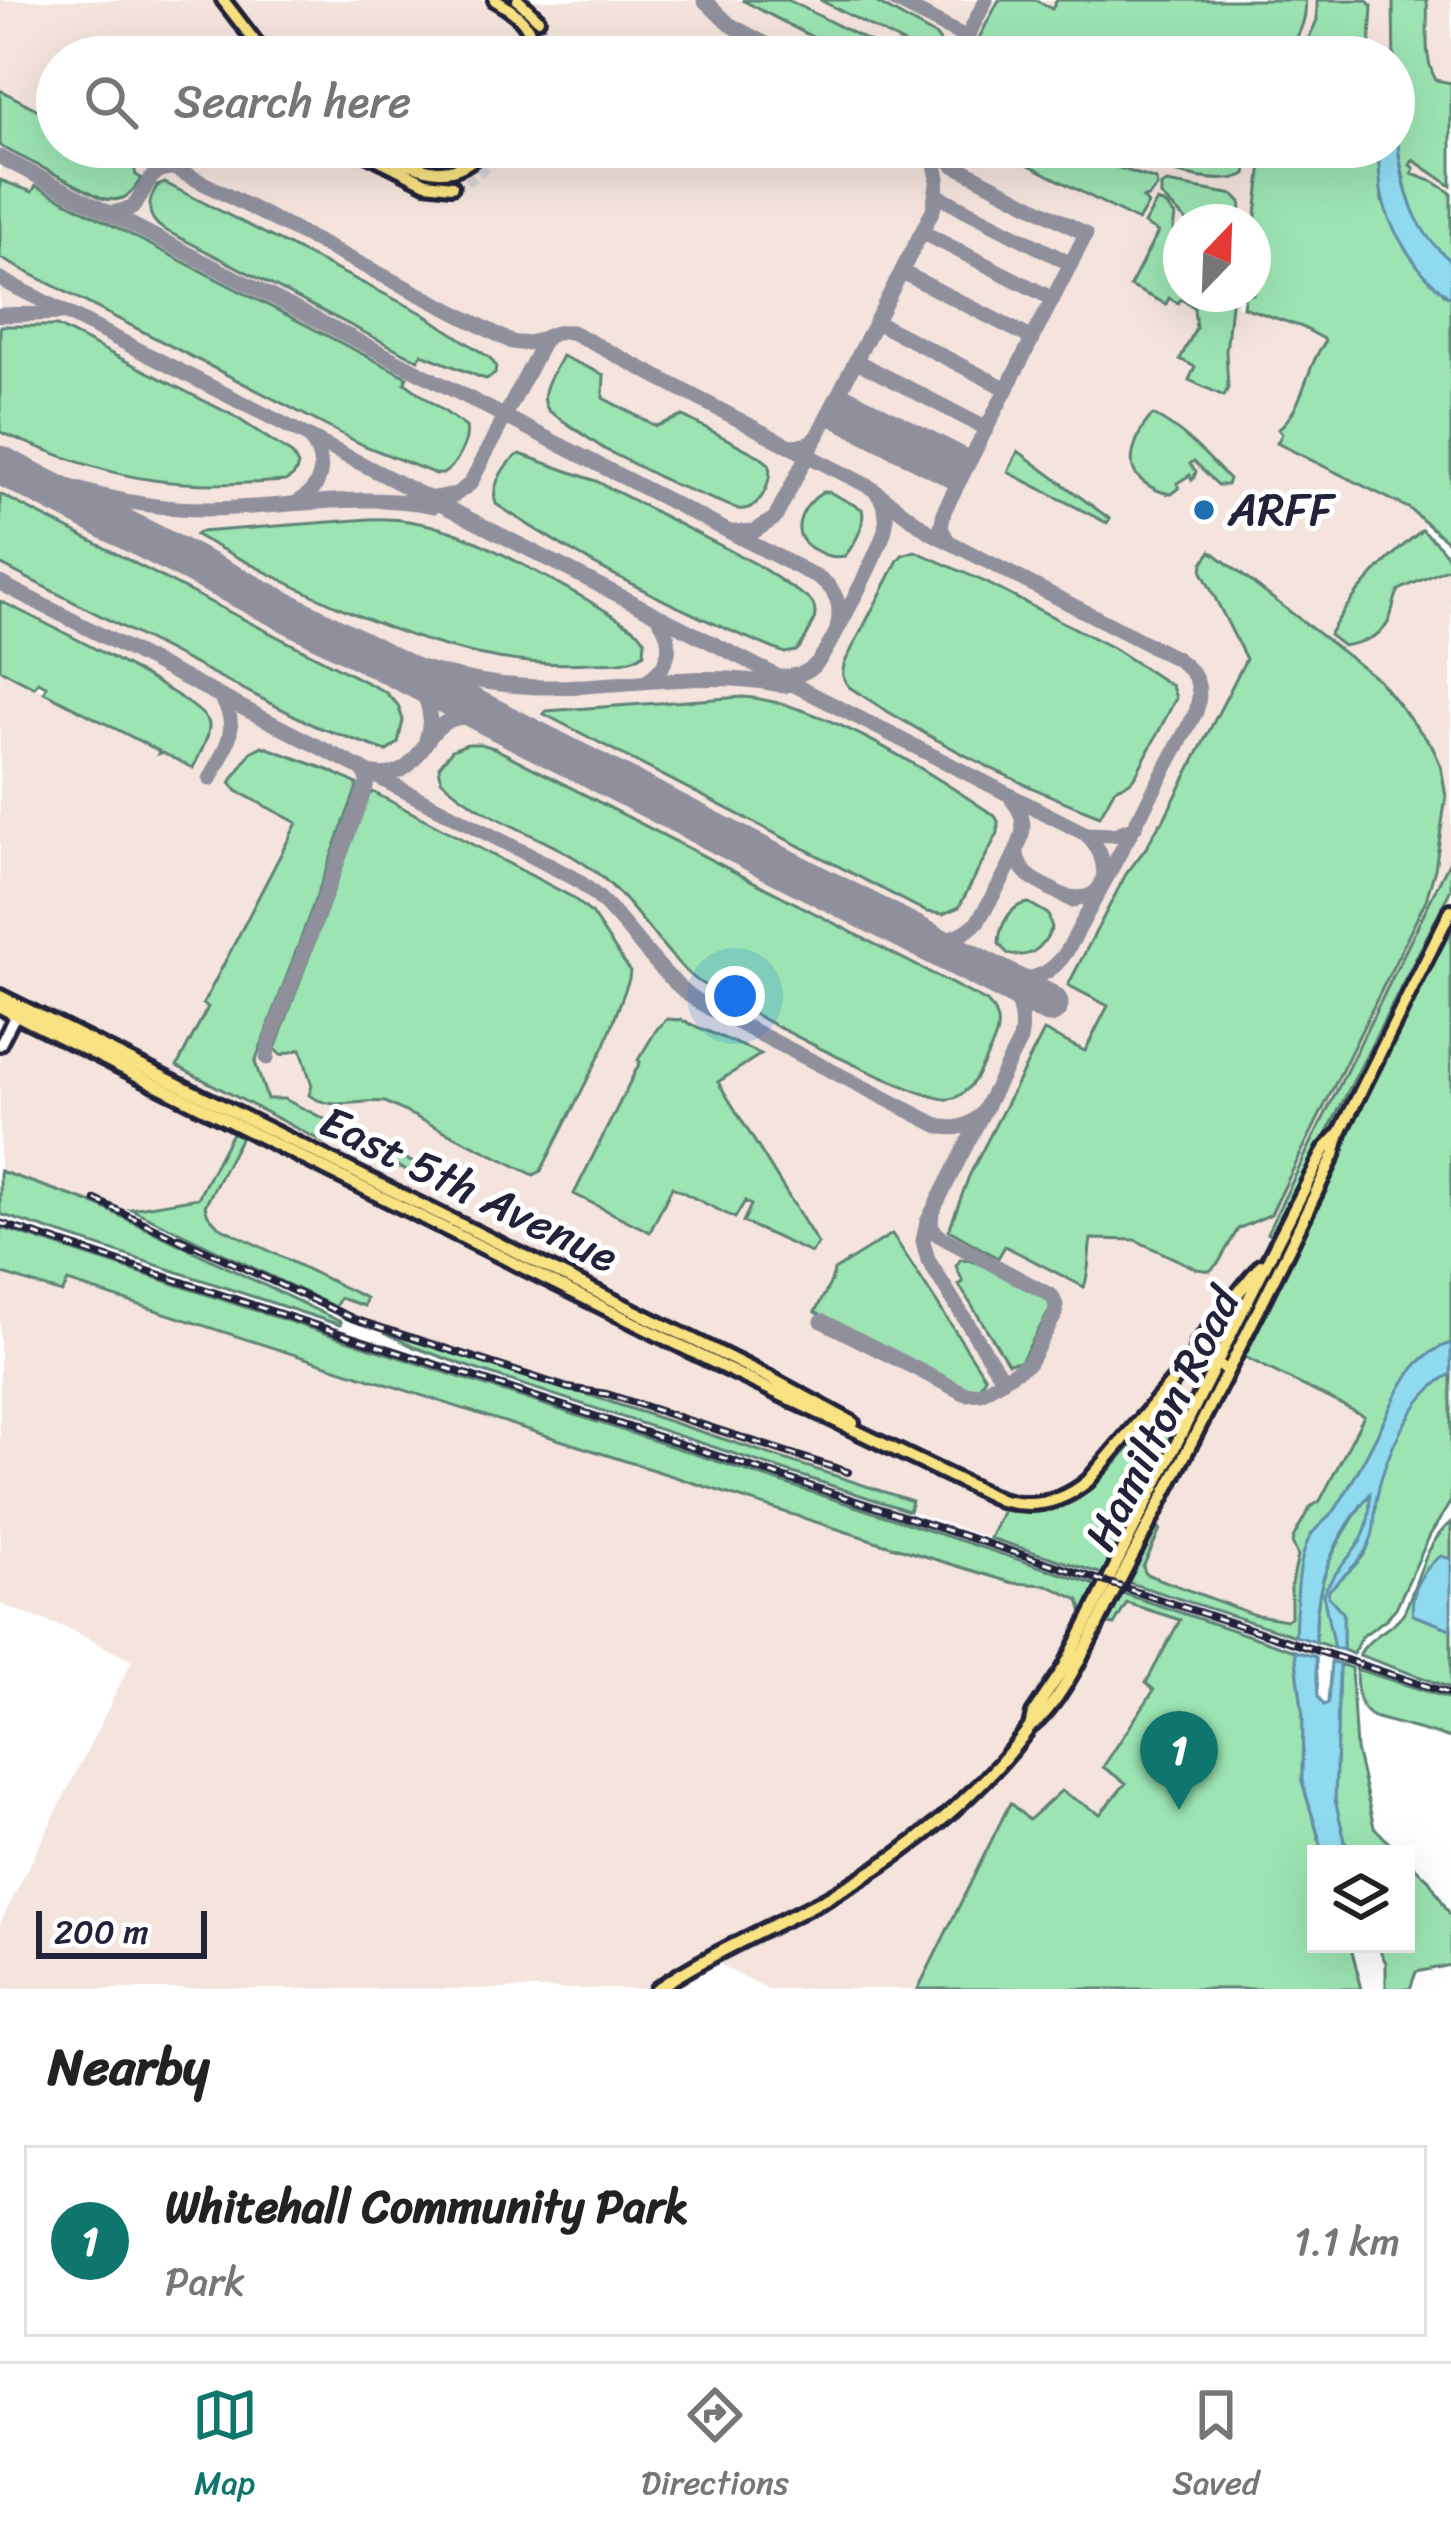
<!DOCTYPE html>
<html lang="en">
<head>
<meta charset="utf-8">
<style>
  body { margin:0; font-family:Sriracha,sans-serif; background:#f6f6f6; color:#222 }
  .controls { position:absolute; right:36px; bottom:36px; display:grid; overflow:hidden; border-radius:0px; box-shadow:0 12px 48px #0002 }
  .controls button { width:108px; height:108px; display:grid; place-items:center; padding:0; border:0; border-bottom:3px solid #e0e0e0; background:#fff; color:#222; font:60px sans-serif }
  .compass { position:absolute; left:1163px; top:204px; width:108px; height:108px; border-radius:50%; background:#fff; box-shadow:0 12px 48px #0002; rotate:23deg }
  .scale { position:absolute; left:36px; bottom:30px; width:171px; box-sizing:border-box; padding-left:12px; border:6px solid #22223b; border-top:0; font-size:33px; line-height:42px; white-space:nowrap; color:#22223b; -webkit-text-stroke:9px #fff; paint-order:stroke }
  .you { position:absolute; left:735px; top:996px; width:42px; height:42px; margin:-30px; border:9px solid #fff; border-radius:50%; background:#1a73e8; box-shadow:0 0 0 18px #1a73e833 }
  .badge { display:grid; place-items:center; width:78px; height:78px; border-radius:50%; background:#0f766e; color:#fff; font-size:39px; font-weight:700 }
  .pin { position:absolute; translate:-50% -99px; filter:drop-shadow(0 3px 6px #0008) }
  .pin::after { content:''; position:absolute; top:63px; width:42px; height:36px; background:inherit; clip-path:polygon(0 0,100% 0,50% 100%) }
  .list { margin:0; padding:0; list-style:none }
  h2 { display:flex; justify-content:space-between; align-items:center; height:156px; margin:0; padding:0 48px; font-size:51px }
  h2 small { font-size:39px; font-weight:400; color:#767676 }
  .list li { display:grid; grid-template-columns:78px 1fr auto; gap:36px; align-items:center; box-sizing:border-box; height:192px; margin:0 24px 24px; padding:0 24px; border:3px solid #e0e0e0; border-radius:0px }
  .list b { display:block; font-size:45px; white-space:nowrap }
  .list p { margin:0; font-size:39px; white-space:nowrap; color:#767676 }
  .list em { font-size:39px; font-style:normal; color:#767676 }
  .icon { flex:none; width:66px; height:66px; fill:none; stroke:currentColor; stroke-width:2; stroke-linecap:round; stroke-linejoin:round }
  .map { position:relative; flex:none; width:1451px; height:1989px; overflow:hidden }
  .search { position:absolute; background:#fff; box-shadow:0 12px 48px #0002; left:36px; right:36px; top:36px; height:132px; display:flex; align-items:center; gap:30px; box-sizing:border-box; padding:0 42px; border-radius:66px; color:#767676; font-size:45px }
  .sheet { height:372px; background:#fff }
  nav { display:flex; justify-content:space-around; align-items:center; box-sizing:border-box; height:168px; border-top:3px solid #e0e0e0; background:#fff; font-size:33px; color:#767676 }
  nav a { display:grid; justify-items:center; gap:6px }
  nav .on { color:#0f766e }
  .map>svg:first-child { display:block }
</style>
</head>
<body>
<div class="map">
<svg width="1451" height="1989" viewBox="0 0 1451 1989">
  <rect width="100%" height="100%" fill="#fff"/>
  <filter id="ink" filterUnits="userSpaceOnUse"><feTurbulence type="fractalNoise" baseFrequency=".00833" numOctaves="2"/><feDisplacementMap in="SourceGraphic" scale="24" xChannelSelector="R" yChannelSelector="G"/><feConvolveMatrix kernelMatrix="1 2 1 2 8 2 1 2 1" color-interpolation-filters="sRGB"/></filter>
  <g filter="url(#ink)">
    <path fill="#f4e4dd" fill-rule="evenodd" d="M0 0H1451V427L1253 279V222H1181V294H1238L1237 306 1302 327 1324 339 1299 394V400L1284 425 1426 521 1422 530 1378 566 1343 611 1387 625 1394 598 1399 590 1451 567V910L1289 1222 1299 1227 1238 1353 1364 1416 1320 1501 1292 1542 1298 1556 1291 1586V1617L1286 1620 1252 1614 1143 1572 1160 1530 1136 1518 1175 1432 1155 1417 1090 1488 1066 1504 1051 1509 1034 1511 1005 1508 990 1538 909 1511 911 1501 592 1396 384 1332 334 1310 340 1297 218 1226 208 1215 205 1206 241 1136 232 1132 198 1198 131 1209 95 1204 0 1171V669L159 751 38 681 0 656ZM57 57H1394V147H57Z
      M0 1273 61 1292 67 1282 878 1542 1013 1583 1047 1585 1073 1595 1079 1600 1083 1612 1104 1623 1126 1603 1181 1619 1155 1690 1103 1766 1126 1782 1100 1814 1062 1791 1029 1821 1009 1804 918 1989H768L707 1958 657 1989H0V1924L132 1661 71 1630 0 1604Z"/>
    <path fill="#9ce4b2" stroke="#5f8376" stroke-width="3" d="M742 0H788L900 57H850Z
      M820 0H872L936 36 941 43 942 57H935L931 46 924 54Z
      M999 0H1035L1052 9 1057 0H1305C1308 22 1296 38 1287 57H969Z
      M1317 0H1366L1372 6 1369 57H1300L1317 20Z
      M1393 0H1427C1429 26 1422 57 1436 80L1451 83V186L1413 160 1410 165 1414 168 1412 174 1434 182 1451 193V261L1435 249 1419 226 1407 194 1395 136Z
      M0 90 57 120V147H96L134 167 136 175 141 178C132 195 122 204 102 198L0 146Z
      M994 147H1077L1113 166 1156 180 1157 187 1148 197 1143 198 1148 204 1138 221Z
      M1105 147H1251L1246 174C1214 192 1138 161 1105 147Z
      M1264 147H1378L1382 201 1444 294 1451 297V545L1410 509 1277 443 1282 434 1278 429C1304 409 1304 370 1325 342L1324 339 1302 327 1243 307 1245 294H1253V240Z
      M0 180 32 192 36 186 407 377 405 383 466 427C469 442 456 466 443 474H436L365 446 0 258Z
      M165 183 422 313 490 358 496 366 495 374 486 379 480 377 422 354 418 360 163 229C146 218 147 202 157 186Z
      M1167 183 1234 195 1241 202 1240 222H1188L1161 196V186Z
      M1157 201 1167 206 1175 216 1173 229 1181 249V294H1232L1226 352 1228 388 1224 396 1189 380 1195 367 1180 359 1196 328 1194 308 1181 299 1178 303 1169 298 1166 304 1130 286 1158 232 1144 224Z
      M0 326H57L234 416 292 454 298 465C296 474 293 477 285 481 240 484 197 486 153 480 100 473 49 452 0 432Z
      M562 356 604 375 603 398 656 426 683 416 759 456 769 464C773 483 759 512 738 509L673 484 604 449 549 411C536 394 554 373 562 356Z
      M1153 415C1183 430 1206 455 1229 479L1227 485H1218L1194 461 1190 464 1196 471 1194 478 1192 480 1190 475 1177 483 1179 488 1172 494C1159 493 1137 482 1133 468 1129 452 1142 424 1153 415Z
      M1018 451 1110 519 1107 523 1008 472Z
      M520 454 596 481 756 564 810 600C823 614 808 632 800 647L796 651 785 653C684 614 586 564 496 504 490 487 505 461 520 454Z
      M823 492H829L862 509C866 525 855 543 845 556 832 558 826 556 815 550 786 535 801 506 823 492Z
      M0 494 385 692 398 705 403 720 398 743 387 751 315 726 0 564Z
      M369 519C429 516 475 539 527 567 566 587 603 608 639 632L645 640 644 653C630 665 608 662 590 663 476 670 370 625 270 574 245 561 220 549 196 535L200 532Z
      M1422 530C1433 540 1449 552 1451 567L1399 590C1393 601 1393 611 1389 621 1381 638 1360 643 1343 646L1329 635C1354 590 1383 562 1422 530Z
      M915 551 985 582 1113 648 1172 686 1176 698 1136 775 1130 782 1115 789 1100 816C1012 782 928 739 849 687 842 678 841 673 845 662L898 560 902 555Z
      M1211 551 1379 680 1432 746 1441 766 1446 797 1435 869 1426 900 1271 1214 1238 1229 1219 1262 1210 1271 1197 1269 1135 1240 1091 1239C1088 1255 1090 1272 1084 1287L1005 1246 998 1258 949 1230 969 1176 1044 1031 1085 1051 1108 1006 1068 985 1126 874 1146 848 1160 823H1162L1246 659 1202 572 1203 562Z
      M0 601C29 615 207 701 209 724 210 737 198 757 193 768L163 753 158 754 159 751 44 692 46 686 38 682 34 687 0 669Z
      M743 697C823 703 928 771 995 816L998 821V833L959 907 943 914 927 912 544 714 546 711Z
      M467 744H481L494 748 987 1002C999 1015 1000 1028 993 1044 984 1062 972 1096 950 1099 921 1104 715 998 689 974 656 943 633 902 597 873 550 836 485 822 441 780L439 767 452 750Z
      M262 746 328 770 357 784V787L255 1062 267 1099H284L422 1167 418 1176 329 1133 323 1142 177 1066 208 1007 203 1004 297 823 237 791 230 783 251 752Z
      M373 792 572 897 591 913 630 971 629 979 605 1045 541 1171 534 1175 385 1102C357 1099 333 1112 309 1095L312 1086 301 1049 281 1055 275 1049 361 815 368 796Z
      M1451 858V889L1278 1229 1271 1235 1267 1233Z
      M1029 903 1048 914 1052 928C1042 948 1032 959 1008 954L999 944C999 927 1010 904 1029 903Z
      M1451 910V1343C1411 1356 1398 1391 1382 1425 1368 1453 1353 1482 1337 1507 1330 1518 1318 1525 1312 1535 1296 1560 1297 1607 1295 1636L990 1538 1004 1508C1064 1520 1097 1488 1132 1444 1143 1431 1149 1418 1167 1414L1174 1418 1175 1432 1108 1571 1128 1577 1158 1527 1160 1530 1143 1567 1146 1574 1252 1614 1286 1620 1291 1617V1586L1298 1556 1292 1542 1294 1536 1310 1507 1320 1501 1364 1416 1237 1353Z
      M667 1019 681 1020 761 1054 718 1082 818 1244 811 1253 743 1222 751 1205 745 1201 735 1218 672 1187 650 1232 574 1194 640 1062 638 1060 657 1029Z
      M233 1131 242 1135 205 1206 208 1215 218 1226 366 1298 364 1306 340 1298 335 1307 131 1209 198 1198Z
      M0 1171 95 1204 341 1322 340 1325 0 1214Z
      M0 1227 1099 1586 1086 1612 1083 1613 1079 1600 1047 1585 1013 1583 878 1542 68 1282 62 1293 0 1273Z
      M892 1234 985 1377 979 1388 965 1389 815 1312C821 1299 833 1283 834 1270Z
      M961 1259C981 1261 1034 1288 1050 1302L1051 1308 1021 1361 1008 1363 959 1285 963 1282 956 1266Z
      M384 1332 592 1396 912 1501 909 1511 469 1367 414 1347Z
      M1451 1374V1501L1430 1535 1396 1608 1386 1619 1361 1637 1353 1654 1343 1650V1613L1328 1596 1329 1590C1339 1579 1354 1568 1363 1556 1374 1539 1373 1520 1376 1501 1383 1459 1412 1393 1451 1374Z
      M1371 1492 1370 1521 1366 1534 1324 1594 1334 1648 1316 1642C1313 1580 1336 1541 1371 1492Z
      M1451 1522V1559L1448 1558 1413 1615 1451 1629V1688L1359 1655C1369 1635 1398 1627 1406 1608 1419 1578 1425 1544 1451 1522Z
      M1125 1594 1295 1651 1303 1716 1302 1782 1324 1854H1316V1944H1350L1362 1989H918L1010 1803 1029 1820 1061 1791 1100 1814 1126 1783 1103 1767 1154 1690 1146 1683 1180 1620 1127 1603 1114 1625 1104 1623 1118 1595Z
      M1339 1664 1351 1668 1356 1749 1374 1827 1400 1854H1348L1335 1800Z
      M1356 1669 1451 1699V1738L1373 1717C1355 1704 1357 1690 1356 1669Z
      M1406 1860 1429 1880 1451 1916V1965L1416 1972 1410 1989H1386V1963L1377 1944H1406Z"/>
    <path fill="#90daf0" stroke="#6490a8" stroke-width="3" d="M1394 65C1399 135 1390 211 1451 261V297C1422 281 1388 228 1382 195 1379 180 1379 163 1378 147H1394Z
      M1451 1343V1374C1412 1393 1383 1459 1376 1501 1374 1514 1376 1527 1371 1539 1364 1560 1344 1575 1329 1590L1328 1596 1343 1613V1650L1334 1648 1323 1594C1345 1550 1371 1552 1370 1494 1334 1538 1313 1584 1316 1642L1295 1636C1297 1608 1296 1559 1311 1535 1318 1525 1330 1518 1337 1507 1353 1482 1368 1453 1382 1425 1398 1391 1411 1356 1451 1343Z
      M1441 1556 1451 1559V1629L1413 1615C1409 1593 1424 1567 1441 1556Z
      M1295 1651 1316 1657 1318 1696 1324 1705 1328 1703 1331 1661 1339 1664 1335 1800 1348 1854H1324L1302 1781 1303 1716Z"/>
    <g fill="none" stroke-linecap="round" stroke-linejoin="round">
      <path stroke="#6490a8" stroke-width="3" d="M1195 147 1202 155"/>
      <path stroke="#90909d" stroke-width="15" d="M704 0 729 24 790 57
        M894 0 967 38
        M957 57 986 0
        M935 147 954 165 1086 234 944 511 941 528 948 541
        M0 157 821 579C838 592 842 608 837 628
        M940 197 1071 264
        M112 213 132 208C147 192 147 167 174 168L512 342C539 348 548 329 572 332L789 446 806 445 818 436
        M922 232 1053 299
        M902 272 1033 339
        M0 279 1086 834C1111 856 1113 904 1069 897
        M0 315 62 313
        M876 322 1007 389
        M856 361 987 429
        M840 392 971 459
        M834 404 964 472
        M827 416 958 484
        M789 446 870 487 928 531 1177 659C1198 674 1203 687 1196 712L1067 951C1051 976 1032 981 1003 980
        M0 462C66 488 132 509 205 509 278 509 363 491 434 506
        M433 498 455 495 470 484 545 339
        M296 503C323 488 328 463 310 439
        M733 532 755 531 775 518 933 210 938 178 931 147
        M0 583 574 878C627 913 653 977 709 1008L939 1126C958 1131 974 1125 986 1108
        M333 636C402 663 470 687 546 687 624 688 707 668 785 686
        M389 664C419 684 438 700 426 740
        M782 677C795 676 806 674 816 664 829 650 881 548 885 529 888 516 885 504 877 493
        M644 682C671 667 676 642 658 617
        M374 774C442 782 407 688 509 726
        M210 779C224 751 242 727 221 698
        M1086 834 1114 835 1135 827
        M1017 848C1015 880 1051 886 1073 901
        M918 936C941 942 962 939 978 921 990 901 1022 849 1023 828 1023 816 1019 809 1012 800
        M267 1058 269 1044 367 784V775L361 768
        M822 1321 966 1394 981 1393 1029 1363 1055 1315 1056 1305 1052 1296 938 1235 931 1225 932 1212
        M1003 1380 928 1260 923 1241 927 1222 1020 1040C1025 1017 1019 998 1003 980"/>
      <path stroke="#90909d" stroke-width="39" d="M0 465 1049 1004"/>
      <path stroke="#d3d3d8" stroke-width="10" stroke-dasharray="10 5" stroke-linecap="butt" d="M533 16 542 31 536 57
        M452 186C478 181 485 169 497 147"/>
      <g stroke="#22223b" stroke-width="18">
        <path id="secondary" d="M0 1045 17 1012"/>
      </g>
      <g stroke="#22223b" stroke-width="20">
        <path id="primary" d="M223 0 267 57
          M495 0C519 14 536 27 531 57
          M518 0 538 19
          M354 147 426 183 452 186
          M374 147C414 166 450 190 485 147
          M0 996 772 1379 853 1423
          M0 1007 727 1369 1000 1500C1033 1509 1062 1503 1088 1481L1191 1360C1207 1353 1217 1361 1227 1372
          M1194 1359 1197 1344 1261 1265
          M1143 1420 1160 1411 1170 1410 1179 1418V1430
          M1030 1727 1033 1714 1064 1668 1084 1629 1276 1244 1325 1149 1340 1133 1451 910
          M657 1989C710 1953 771 1928 827 1898 906 1855 976 1798 1030 1727 1064 1703 1099 1619 1120 1580 1194 1439 1266 1298 1334 1155L1340 1133"/>
      </g>
      <use href="#secondary" stroke="#fff" stroke-width="9"/>
      <use href="#primary" stroke="#f8e281" stroke-width="10"/>
      <g stroke="#22223b" stroke-width="8">
        <path id="rail" d="M96 1200 192 1246
          M0 1223 1451 1694
          M179 1238 354 1319 568 1388 607 1394 848 1472"/>
      </g>
      <use href="#rail" stroke="#fff" stroke-width="3" stroke-dasharray="9" stroke-linecap="butt"/>
    </g>
  </g>
  <circle fill="#1f6fb2" stroke="#fff" stroke-width="4.5" cx="1204" cy="510" r="12"/>
  <g text-anchor="middle" dominant-baseline="central" stroke-width="10" stroke-linejoin="round" paint-order="stroke">
    <g font-size="45" fill="#22223b" stroke="#fff" text-anchor="start">
      <text x="1228" y="510">ARFF</text>
    </g>
    <g font-size="45" fill="#22223b" stroke="#fff">
      <text transform="translate(469 1189) rotate(26)">East 5th Avenue</text>
      <text transform="translate(1162 1419) rotate(-63)">Hamilton Road</text>
    </g>
  </g>
</svg>
<div class="controls">
<button><svg class="icon" aria-label="layers" viewBox="0 0 24 24"><path d="M12 4l9 5-9 5-9-5zM3 14l9 5 9-5"/></svg></button>
</div>
<svg class="compass" viewBox="-18 -18 36 36"><path d="M0-13l5 13h-10z" fill="#e53935"/><path d="M0 13l5-13h-10z" fill="#767676"/></svg>
<div class="scale">200 m</div>
<div class="you"></div>
<div class="pin badge" style="left:1179px;top:1810px">1</div>
<div class="search"><svg class="icon" aria-label="search" viewBox="0 0 24 24"><circle cx="10" cy="10" r="6"/><path d="M15 15l6 6"/></svg>Search here</div>
</div>
<section class="sheet">
<h2>Nearby<small></small></h2>
<ul class="list">
<li><span class="badge">1</span><div><b>Whitehall Community Park</b><p>Park</p></div><em>1.1 km</em></li>
</ul>
</section>
<nav>
<a class="on"><svg class="icon" aria-label="map" viewBox="0 0 24 24"><path d="M3 6l6-2 6 2 6-2v14l-6 2-6-2-6 2zM9 4v14M15 6v14"/></svg>Map</a>
<a><svg class="icon" aria-label="directions" viewBox="0 0 24 24"><path d="M12 3l9 9-9 9-9-9zM9 14v-3h6M13 9l2 2-2 2"/></svg>Directions</a>
<a><svg class="icon" aria-label="saved" viewBox="0 0 24 24"><path d="M7 4h10v16l-5-4-5 4z"/></svg>Saved</a>
</nav>
</body>
</html>
